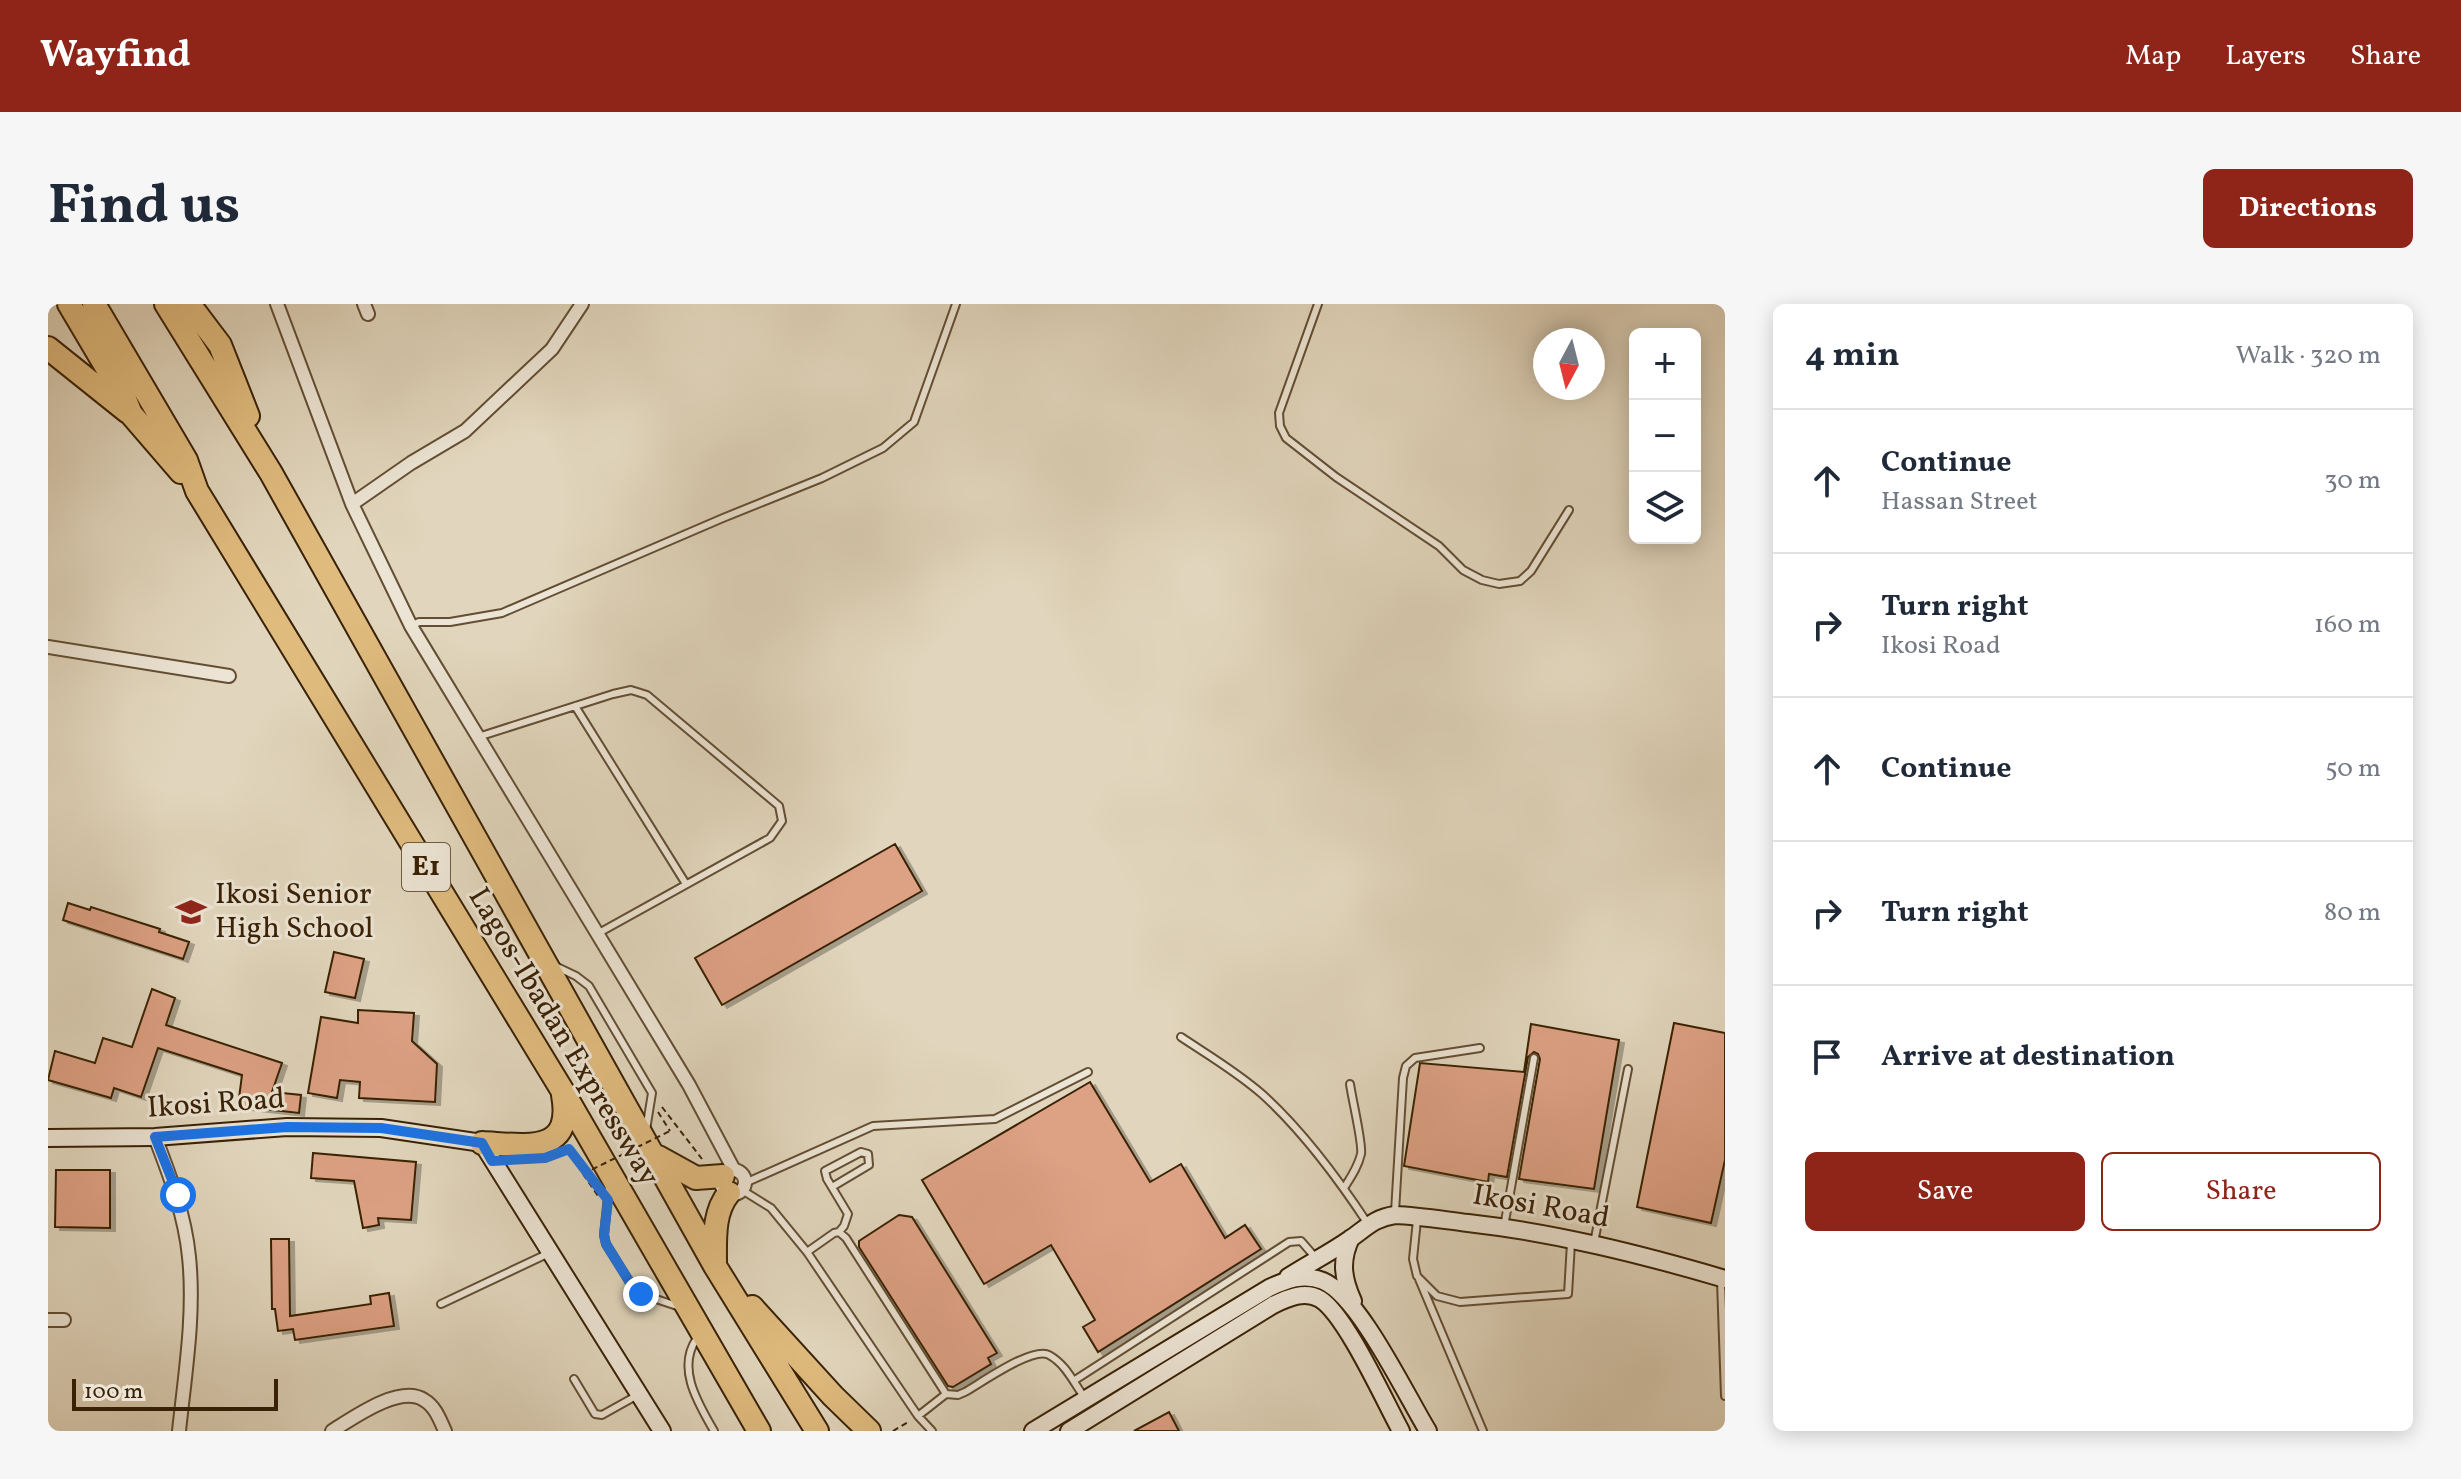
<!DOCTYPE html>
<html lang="en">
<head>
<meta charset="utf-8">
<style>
  body { margin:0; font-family:Vollkorn,serif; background:#f6f6f7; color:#1f2937 }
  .controls { position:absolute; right:24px; top:24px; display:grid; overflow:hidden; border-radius:12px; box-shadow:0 4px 20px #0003 }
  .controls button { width:72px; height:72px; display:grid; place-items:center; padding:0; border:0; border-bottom:2px solid #e0e1e3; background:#fff; color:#1f2937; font:40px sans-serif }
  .compass { position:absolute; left:1485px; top:24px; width:72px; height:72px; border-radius:50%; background:#fff; box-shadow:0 4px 20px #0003; rotate:187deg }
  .scale { position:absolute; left:24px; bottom:20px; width:206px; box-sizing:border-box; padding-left:8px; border:4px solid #392105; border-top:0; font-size:22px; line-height:28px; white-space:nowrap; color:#392105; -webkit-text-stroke:6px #ece4d4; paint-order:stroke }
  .stop { position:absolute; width:24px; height:24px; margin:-18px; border:6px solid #1a73e8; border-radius:50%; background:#fff }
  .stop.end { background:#1a73e8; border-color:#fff; box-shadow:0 2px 8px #0008 }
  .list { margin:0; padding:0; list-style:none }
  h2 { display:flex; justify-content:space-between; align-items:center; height:104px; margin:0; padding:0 32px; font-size:34px }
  h2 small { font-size:26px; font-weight:400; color:#747a83 }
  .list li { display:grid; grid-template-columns:52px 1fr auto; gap:24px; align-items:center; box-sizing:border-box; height:144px; padding:0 32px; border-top:2px solid #e0e1e3 }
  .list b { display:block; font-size:30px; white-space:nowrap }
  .list p { margin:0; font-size:26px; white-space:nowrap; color:#747a83 }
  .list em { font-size:26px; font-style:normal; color:#747a83 }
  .actions { display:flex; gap:16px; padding:24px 32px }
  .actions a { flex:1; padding:18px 0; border:2px solid #8f2418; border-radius:12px; text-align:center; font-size:28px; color:#8f2418 }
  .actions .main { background:#8f2418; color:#fff }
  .icon { flex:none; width:44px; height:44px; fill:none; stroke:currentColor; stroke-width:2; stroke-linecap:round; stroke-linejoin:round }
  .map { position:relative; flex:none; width:1677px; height:1127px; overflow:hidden; border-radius:12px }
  header { display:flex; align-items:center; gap:48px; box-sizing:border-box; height:112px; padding:0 40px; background:#8f2418; color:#fff }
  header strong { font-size:38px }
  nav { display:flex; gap:44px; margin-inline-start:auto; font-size:28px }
  .intro { display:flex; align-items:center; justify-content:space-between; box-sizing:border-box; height:192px; padding:0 48px }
  h1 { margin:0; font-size:56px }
  .button { padding:20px 36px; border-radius:12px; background:#8f2418; color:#fff; font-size:28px; font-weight:700 }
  main { display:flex; gap:48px; padding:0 48px }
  aside { flex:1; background:#fff; border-radius:12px; box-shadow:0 4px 20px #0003 }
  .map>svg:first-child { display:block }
</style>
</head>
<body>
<header>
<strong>Wayfind</strong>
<nav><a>Map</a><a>Layers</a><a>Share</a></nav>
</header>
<div class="intro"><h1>Find us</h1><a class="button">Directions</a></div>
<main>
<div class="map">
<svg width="1677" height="1127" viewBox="0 0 1677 1127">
  <defs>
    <filter id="shadow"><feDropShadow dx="5" dy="3" stdDeviation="0" flood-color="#0004"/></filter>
  </defs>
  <rect width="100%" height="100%" fill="#e1d6bd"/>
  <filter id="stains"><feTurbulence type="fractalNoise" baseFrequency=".0025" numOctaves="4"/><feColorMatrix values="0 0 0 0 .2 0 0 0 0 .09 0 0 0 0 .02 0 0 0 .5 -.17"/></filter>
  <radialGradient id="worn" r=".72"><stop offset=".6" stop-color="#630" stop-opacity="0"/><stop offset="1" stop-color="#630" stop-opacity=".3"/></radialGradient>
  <path fill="#dda184" stroke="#392105" stroke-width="2" filter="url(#shadow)" d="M847 540 874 587 674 701 647 654Z
    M20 599 42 606 43 603 112 625 111 628 141 638 135 655 15 616Z
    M286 648 316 655 307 694 277 688Z
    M104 685 127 694 118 721 234 759 224 788 253 791 251 809 190 802 194 771 110 744 93 793 66 784 63 794 0 776 7 747 47 759 55 734 84 743Z
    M310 706 366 709 364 737 389 760 387 798 311 794 312 778 292 776 289 794 260 789 273 713 310 719Z
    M1626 719 1677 729V856L1663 919 1589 903Z
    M1483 720 1571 736 1546 885 1471 875 1492 755 1490 750 1486 748 1480 753 1459 873 1441 870 1440 878 1356 862 1372 759 1476 768Z
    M1042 778 1102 878 1133 860 1177 934 1197 921 1213 945 1050 1048 1035 1023 1047 1016 1003 941 936 980 874 876Z
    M265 849 368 858 363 916 330 914 331 921 315 924 306 877 263 874Z
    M8 866H62V924L7 923Z
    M851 911 864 913 949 1049 940 1054 943 1060 905 1083 900 1082 811 943V937Z
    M223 935H241L242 1012 323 1000 322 992 341 989 346 1022 247 1036 245 1025 230 1027 227 1005H224Z
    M1121 1108 1131 1127H1086Z"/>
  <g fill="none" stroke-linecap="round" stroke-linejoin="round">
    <g stroke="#634e33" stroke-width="10">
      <path id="lane" d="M1270 0 1231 109 1232 122 1238 134 1288 173 1391 242 1415 266 1434 276 1451 280 1472 277 1483 267 1521 206
        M363 322 371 318H402L454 309 675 214 774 174 835 144 866 118 908 0
        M527 402 638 580
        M430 433 565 390 583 386 599 391 731 502 734 517 722 534 549 630
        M507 662 528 672 541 682 604 789 598 826
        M1133 733C1160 751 1189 768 1214 790 1255 827 1289 873 1320 920
        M697 879 825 822 947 815 1040 768
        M561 882 556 931 558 940 586 985 593 990 632 1003
        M784 883 821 861 820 850 813 848 777 867 779 875 800 910 796 922 791 928
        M1296 884C1303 873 1310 863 1313 850 1315 840 1304 795 1302 780
        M694 886 723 904 759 948 870 1112 884 1127
        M1347 908 1355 774 1358 762 1367 754 1432 744
        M1369 916 1365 955 1369 972 1389 992 1412 998 1520 990 1523 939
        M1456 923 1486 754
        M1546 939 1580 765
        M759 948 786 929 791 928 798 934 898 1090 910 1091 917 1088C933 1079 985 1042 1001 1051 1019 1061 1026 1080 1037 1094
        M1371 975 1435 1127
        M1673 977 1677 1092
        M393 1000 499 950
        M649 1034C628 1064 650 1099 666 1127
        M526 1075 547 1110 554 1111 588 1092
        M1027 1076 1241 938 1253 937 1267 953
        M870 1112 898 1090"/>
    </g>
    <g stroke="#634e33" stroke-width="16">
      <path id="street" d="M229 0 304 200 363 322 641 781 686 866
        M316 0 320 10
        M304 200 363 159 417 127 504 45 534 0
        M0 343 181 372
        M107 833C122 872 137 911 141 953 147 1010 137 1070 131 1127
        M673 878a12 12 0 1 1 24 0a12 12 0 1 1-24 0Z
        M0 1016H16
        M284 1127C305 1114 352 1080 376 1096 387 1102 392 1116 397 1127"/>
    </g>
    <g stroke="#392105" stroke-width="20">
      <path id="secondary" d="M0 834 107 833 239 823 333 824 434 839 614 1127
        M1303 934C1292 957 1295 975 1305 997
        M1240 973C1260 960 1282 949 1302 935 1318 924 1326 914 1347 911 1371 912 1395 916 1420 919 1508 929 1592 950 1677 975
        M985 1127 1221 984C1238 976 1256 969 1275 977 1311 992 1358 1091 1380 1127
        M1021 1127 1225 1001C1239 994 1257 986 1272 995 1298 1011 1337 1098 1353 1127"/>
    </g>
    <g stroke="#392105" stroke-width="26">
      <path id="highway" d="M21 0 76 93 83 110 133 168
        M46 0 138 156 149 187 514 786 711 1127
        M118 0 223 169 667 962 769 1127
        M141 0 172 41 200 112
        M0 44 80 108
        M434 839C476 841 526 852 515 791
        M610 853 648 874 675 872
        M667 959C667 935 665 908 681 889
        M704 1003 785 1092 821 1127"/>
    </g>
    <path stroke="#392105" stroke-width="2" stroke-dasharray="6 4" stroke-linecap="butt" d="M614 803 654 855
      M610 808 622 827
      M518 846 521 845 542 873
      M535 870 550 892
      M845 1127 862 1117"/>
    <use href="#lane" stroke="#ece4d4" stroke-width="6"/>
    <use href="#street" stroke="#ece4d4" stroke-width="12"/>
    <use href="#secondary" stroke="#ece4d4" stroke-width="16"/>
    <use href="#highway" stroke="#e0bb7e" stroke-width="22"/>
    <path stroke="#392105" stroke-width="2" stroke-dasharray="6 4" stroke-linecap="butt" d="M535 870 622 827"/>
  </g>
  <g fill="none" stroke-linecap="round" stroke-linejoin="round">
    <path stroke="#1a73e8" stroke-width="10" d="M130 891 107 833 239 823 333 824 434 839 444 857 497 854 521 845 560 896 556 931 558 940 586 985 593 990"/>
  </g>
  <defs>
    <g id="school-bare" transform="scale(2.4)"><path d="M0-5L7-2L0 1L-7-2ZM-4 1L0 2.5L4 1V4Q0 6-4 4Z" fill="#8f2418" stroke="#ece4d4" stroke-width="2.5" paint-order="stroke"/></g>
  </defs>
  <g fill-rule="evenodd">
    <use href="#school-bare" x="143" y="608"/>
  </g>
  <g text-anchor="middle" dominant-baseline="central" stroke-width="6" stroke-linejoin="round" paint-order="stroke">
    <rect fill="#ece4d4" stroke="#6f5c43" stroke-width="2" x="354" y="539" width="48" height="48" rx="6"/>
    <g font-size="28" font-weight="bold" fill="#392105">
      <text x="378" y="563">E1</text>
    </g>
    <g font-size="30" fill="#392105" stroke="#ece4d4" text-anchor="start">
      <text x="167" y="591">Ikosi Senior<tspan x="167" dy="34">High School</tspan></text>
    </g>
    <g font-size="30" fill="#392105" stroke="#ece4d4">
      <text transform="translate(515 733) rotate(59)">Lagos-Ibadan Expressway</text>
      <text transform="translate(168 800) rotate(-4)">Ikosi Road</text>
      <text transform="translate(1493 903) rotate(10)">Ikosi Road</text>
    </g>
  </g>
  <rect width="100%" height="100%" filter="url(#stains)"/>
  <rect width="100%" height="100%" fill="url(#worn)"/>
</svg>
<div class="controls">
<button>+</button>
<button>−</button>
<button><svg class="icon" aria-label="layers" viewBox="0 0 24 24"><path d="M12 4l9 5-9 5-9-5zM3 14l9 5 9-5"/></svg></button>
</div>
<svg class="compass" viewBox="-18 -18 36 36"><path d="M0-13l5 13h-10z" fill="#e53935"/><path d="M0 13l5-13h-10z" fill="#747a83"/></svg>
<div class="scale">100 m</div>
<div class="stop" style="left:130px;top:891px"></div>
<div class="stop end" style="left:593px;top:990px"></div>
</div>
<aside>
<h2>4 min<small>Walk · 320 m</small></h2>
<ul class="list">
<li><svg class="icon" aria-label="ahead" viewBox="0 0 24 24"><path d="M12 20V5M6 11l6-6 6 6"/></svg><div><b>Continue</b><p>Hassan Street</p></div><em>30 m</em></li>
<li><svg class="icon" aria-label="right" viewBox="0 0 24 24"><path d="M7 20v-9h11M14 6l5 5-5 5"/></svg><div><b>Turn right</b><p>Ikosi Road</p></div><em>160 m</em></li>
<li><svg class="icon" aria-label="ahead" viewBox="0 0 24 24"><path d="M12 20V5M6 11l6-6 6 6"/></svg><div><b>Continue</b></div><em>50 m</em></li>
<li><svg class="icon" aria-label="right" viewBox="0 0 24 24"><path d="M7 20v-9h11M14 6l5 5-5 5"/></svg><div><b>Turn right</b></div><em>80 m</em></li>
<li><svg class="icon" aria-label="arrive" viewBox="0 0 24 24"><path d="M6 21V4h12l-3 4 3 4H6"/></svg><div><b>Arrive at destination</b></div></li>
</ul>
<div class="actions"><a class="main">Save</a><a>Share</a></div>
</aside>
</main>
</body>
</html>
